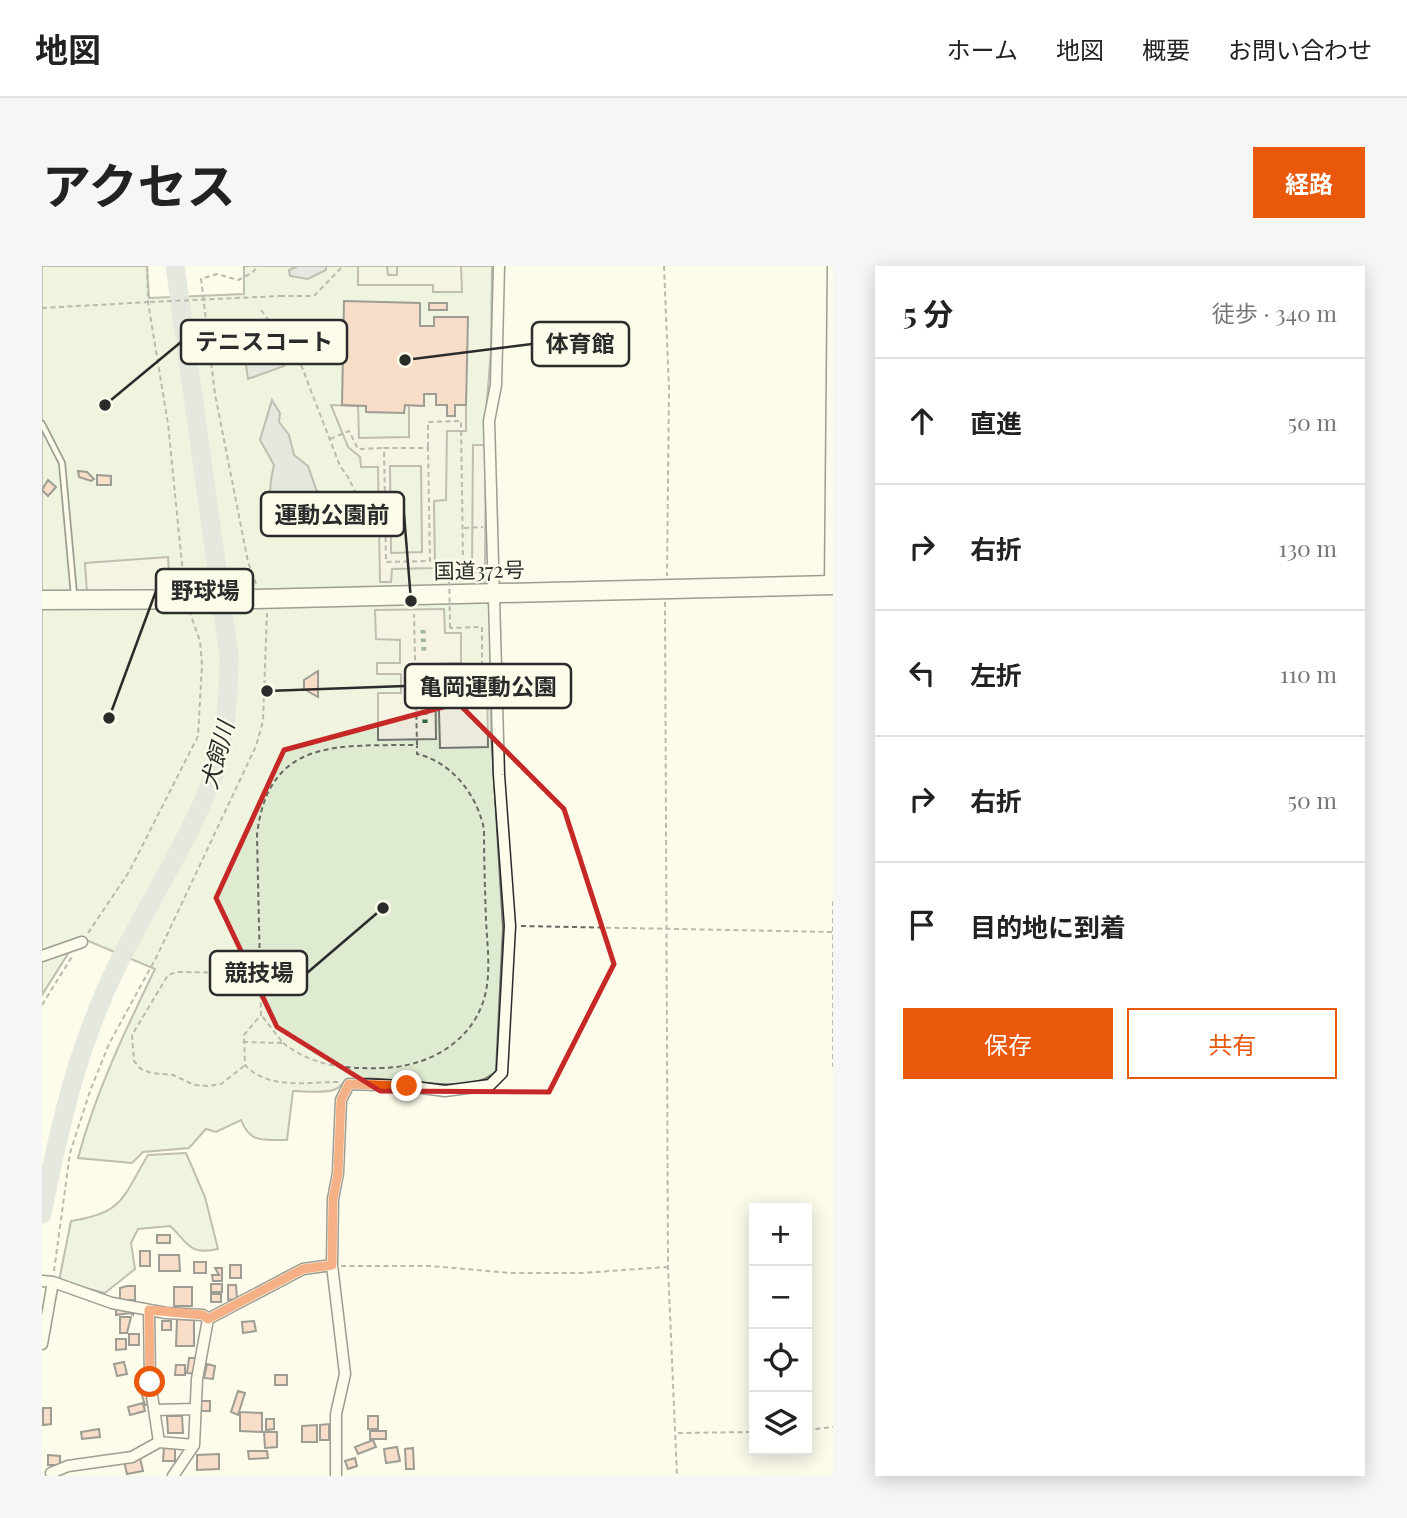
<!DOCTYPE html>
<html lang="ja">
<head>
<meta charset="utf-8">
<style>
  body { margin:0; font-family:"Playfair Display","Noto Sans JP",serif; background:#f6f6f6; color:#222 }
  .controls { position:absolute; right:21px; bottom:21px; display:grid; overflow:hidden; border-radius:0px; box-shadow:0 4px 18px #0003 }
  .controls button { width:63px; height:63px; display:grid; place-items:center; padding:0; border:0; border-bottom:2px solid #e0e0e0; background:#fff; color:#222; font:35px sans-serif }
  .stop { position:absolute; width:21px; height:21px; margin:-16px; border:5px solid #ea580c; border-radius:50%; background:#fff }
  .stop.end { background:#ea580c; border-color:#fff; box-shadow:0 2px 7px #0008 }
  .list { margin:0; padding:0; list-style:none }
  h2 { display:flex; justify-content:space-between; align-items:center; height:91px; margin:0; padding:0 28px; font-size:30px }
  h2 small { font-size:23px; font-weight:400; color:#767676 }
  .list li { display:grid; grid-template-columns:46px 1fr auto; gap:21px; align-items:center; box-sizing:border-box; height:126px; padding:0 28px; border-top:2px solid #e0e0e0 }
  .list b { display:block; font-size:26px; white-space:nowrap }
  .list em { font-size:23px; font-style:normal; color:#767676 }
  .actions { display:flex; gap:14px; padding:21px 28px }
  .actions a { flex:1; padding:16px 0; border:2px solid #ea580c; border-radius:0px; text-align:center; font-size:24px; color:#ea580c }
  .actions .main { background:#ea580c; color:#fff }
  .icon { flex:none; width:38px; height:38px; fill:none; stroke:currentColor; stroke-width:2; stroke-linecap:round; stroke-linejoin:round }
  .map { position:relative; flex:none; width:791px; height:1210px; overflow:hidden; border-radius:0px }
  header { display:flex; align-items:center; gap:42px; box-sizing:border-box; height:98px; padding:0 35px; background:#fff; border-bottom:2px solid #e0e0e0 }
  header strong { font-size:33px }
  nav { display:flex; gap:38px; margin-inline-start:auto; font-size:24px }
  .intro { display:flex; align-items:center; justify-content:space-between; box-sizing:border-box; height:168px; padding:0 42px }
  h1 { margin:0; font-size:49px }
  .button { padding:18px 32px; border-radius:0px; background:#ea580c; color:#fff; font-size:24px; font-weight:700 }
  main { display:flex; gap:42px; padding:0 42px }
  aside { flex:1; background:#fff; border-radius:0px; box-shadow:0 4px 18px #0003 }
  .map>svg:first-child { display:block }
</style>
</head>
<body>
<header>
<strong>地図</strong>
<nav><a>ホーム</a><a>地図</a><a>概要</a><a>お問い合わせ</a></nav>
</header>
<div class="intro"><h1>アクセス</h1><a class="button">経路</a></div>
<main>
<div class="map">
<svg width="791" height="1210" viewBox="0 0 791 1210">
  <rect width="100%" height="100%" fill="#fdfbea"/>
  <path fill="#deebd1" stroke="#74746e" stroke-width="2" d="M0 0H105L107 32 202 28V0H450L449 84 444 148 443 315V335L448 340 449 464 461 662 454 805C428 834 344 806 307 814 301 815 299 821 294 823 283 828 263 825 251 825L245 874C222 873 209 879 199 854L174 866 164 863 147 882 101 886 90 897 36 892C54 825 83 765 113 703L37 671 0 687Z
    M29 683 0 729V693Z
    M144 887 163 931 176 983C146 990 146 976 128 960L96 963 89 977 93 1003 63 1027 17 1015 29 955C82 947 80 932 106 889Z"/>
  <path fill="#eceadb" stroke="#74746e" stroke-width="2" fill-rule="evenodd" d="M316 0H345L346 9H355V0H419L420 26H391V19H316Z
    M382 128H394L405 139 406 150H413V139H424V165H405L404 234 392 235 393 302 350 303 349 316H338L336 201H319L318 191 306 181 289 139 316 140 317 172 367 171V139L382 140ZM348 200H379L380 286 349 287Z
    M431 179H444L443 307H430Z
    M126 291 128 325 45 327 43 297Z
    M402 343 403 367H419V397L393 398 394 473 336 474V427H359V408H335V397H358V374L334 373 333 344Z
    M445 409 446 481 398 482 396 410Z"/>
  <path fill="#c7d0d0" stroke="#74746e" stroke-width="2" d="M256 0H284V4L266 13 248 10 247 4Z
    M211 57 242 100 206 113 201 77Z
    M230 134 238 147 237 156 247 169 252 189 266 200 274 223 284 236 312 256 313 261C303 259 301 255 294 248 286 240 272 238 262 236L251 245 252 251 246 254C223 241 227 220 232 199L218 174Z"/>
  <g fill="none" stroke-linecap="round" stroke-linejoin="round">
    <path stroke="#c7d0d0" stroke-width="19" d="M0 948C17 862 36 779 75 700 103 643 138 589 163 531 183 486 187 438 187 390L133 0"/>
  </g>
  <path fill="#f2b8a0" stroke="#2b2b2b" stroke-width="2" d="M302 35 378 37V60H392V51H426L424 139H413V150H405V139H394V128H382V140L363 139 362 147 324 146V140L300 139Z
    M387 37H405V44H387Z
    M36 205 45 206 52 213 49 215 37 211Z
    M55 209 69 210V219H55Z
    M6 214 14 221 6 230 0 224Z
    M276 405V431L262 423V414Z
    M115 969H128V977H115Z
    M98 985H108V1000H98Z
    M117 989H137L138 1005H117Z
    M152 996H164V1007H152Z
    M188 999H199V1012H188Z
    M173 1002H180V1015H171L170 1009H177Z
    M169 1018H180V1026H169Z
    M186 1019H194L195 1033 186 1034Z
    M85 1020H93V1034H78V1022Z
    M132 1021H150V1040H132Z
    M169 1028H179V1036H169Z
    M74 1040 91 1043V1049L88 1047 74 1049Z
    M78 1051H89L85 1067H78Z
    M135 1053 152 1054V1080H134Z
    M120 1055H129V1064H120Z
    M212 1055 214 1065 201 1067 200 1056Z
    M87 1068H97V1079H87Z
    M74 1073H84V1083L74 1084Z
    M147 1092H155L153 1108 145 1107Z
    M82 1096 85 1108 75 1110 72 1098Z
    M165 1098 173 1100 171 1113 162 1112Z
    M134 1099H143V1109H133Z
    M233 1109H245V1119H233Z
    M105 1115 108 1138 103 1139 96 1117Z
    M196 1125 203 1127 196 1149 189 1146Z
    M158 1135H168V1145H158Z
    M101 1137 103 1145 88 1149 86 1141Z
    M1 1142H9V1158L1 1159Z
    M198 1146 220 1147V1166L198 1165Z
    M125 1150H140L141 1167H126Z
    M326 1150H336V1163H326Z
    M224 1153H232V1163L224 1164Z
    M287 1158V1174H278V1159Z
    M275 1159V1176H260V1160Z
    M57 1163 58 1171 40 1173 39 1166Z
    M328 1165H344V1173H328Z
    M222 1166H235V1181L223 1182Z
    M331 1174 334 1181 316 1188 313 1181Z
    M122 1181H133V1195H121Z
    M355 1181 358 1195 344 1197 342 1183Z
    M371 1182 372 1203H364L363 1183Z
    M206 1185H225L226 1192 207 1193Z
    M177 1188V1203L155 1204V1189Z
    M6 1189 18 1190V1199H6Z
    M98 1192 101 1205 85 1208 82 1195Z
    M313 1192 315 1200 306 1203 303 1195Z"/>
  <g fill="none" stroke-linecap="round" stroke-linejoin="round">
    <g stroke="#2b2b2b" stroke-width="8">
      <path id="lane" d="M0 158 20 197 32 329"/>
    </g>
    <g stroke="#2b2b2b" stroke-width="13">
      <path id="street" d="M788 319 791 0
        M0 690 40 676
        M0 1015 11 1016 70 1037 124 1047 161 1049 166 1053
        M107 1044 108 1116 117 1176
        M0 1078 11 1016
        M113 1144 153 1143
        M9 1207 26 1200 90 1191 117 1176 152 1179
        M131 1210 152 1179 155 1113 166 1053 261 1003 290 999
        M294 1210V1148L303 1108 290 999 291 933 296 907 299 834 307 818 365 820 403 825 448 819 460 807 468 660 457 509 447 155 454 119 457 0"/>
    </g>
    <g stroke="#2b2b2b" stroke-width="21">
      <path id="highway" d="M0 334 214 333 791 319"/>
    </g>
    <path stroke="#6a6964" stroke-width="2" stroke-dasharray="5 3.5" stroke-linecap="butt" d="M105 0 106 36 126 158 142 318
      M622 0 627 123 625 310
      M238 30H272L301 0
      M0 42 108 36
      M219 44 258 96 298 200 306 211 323 246 342 245
      M288 173 307 165 316 183 342 182
      M386 181V156L419 155 421 295
      M342 182H386L388 295 344 296Z
      M422 262 441 261
      M214 318 206 296 173 128 159 13 175 8 196 14 210 7 216 0
      M623 336 626 1001 635 1210
      M374 404 440 402V361L408 362
      M791 635V801
      M479 660 791 666
      M46 667 87 606 156 470 160 399 158 375 148 347
      M0 739 31 689
      M201 776 241 777 220 750
      M241 777C272 801 304 803 342 802 391 800 438 771 445 719 448 698 445 675 444 654 443 624 442 594 442 563 435 529 410 496 375 488V480
      M202 800 179 818 167 820 152 819 131 809 109 807 99 803 92 795 90 769 126 709 135 706 218 707
      M296 816C265 816 226 824 203 799L202 769 219 749 215 569C226 471 297 480 375 479L372 348
      M299 1000H388L469 1007H539L625 1001
      M12 1005 28 887 48 825 67 778 115 690 214 480 221 455 225 347
      M765 1164 791 1161
      M636 1167 712 1166"/>
    <use href="#lane" stroke="#fdfbea" stroke-width="4.5"/>
    <use href="#street" stroke="#fdfbea" stroke-width="10"/>
    <use href="#highway" stroke="#fdfbea" stroke-width="18"/>
    <path stroke="#6a6964" stroke-width="2" stroke-dasharray="5 3.5" stroke-linecap="butt" d="M108 36 238 30
      M408 362 407 295H421"/>
    <path stroke="#34623c" stroke-width="5" stroke-dasharray="3.5 5" stroke-linecap="butt" d="M381 364 382 389
      M382 413V425
      M383 445V462"/>
  </g>
  <g fill="none" stroke-linecap="round" stroke-linejoin="round">
    <path stroke="#ea580c" stroke-width="9" d="M108 1116 107 1044 161 1049 166 1053 261 1003 290 999 291 933 296 907 299 834 307 818 365 820"/>
  </g>
  <path d="M0 0H791V1210H0ZM416 437 522 543 572 698 507 826 338 825 235 761 174 632 242 484Z" fill="#fdfbea" fill-opacity=".55" fill-rule="evenodd"/>
  <path fill="none" stroke="#c62828" stroke-width="5" stroke-linejoin="round" d="M416 437 522 543 572 698 507 826 338 825 235 761 174 632 242 484Z"/>
  <g text-anchor="middle" dominant-baseline="central" stroke-width="5" stroke-linejoin="round" paint-order="stroke">
    <g font-size="21" fill="#2b2b2b" stroke="#fdfbea">
      <text transform="translate(437 303) rotate(-1)">国道372号</text>
    </g>
    <g font-size="23" font-style="italic" fill="#2b2b2b" stroke="#fdfbea">
      <text transform="translate(174 489) rotate(-75)">犬飼川</text>
    </g>
  </g>
  <path fill="none" stroke="#2b2b2b" stroke-width="2.5" d="M63 139L139 76M363 94L490 78M369 335L362 248M67 452L114 325M225 425L363 420M341 642L265 707"/>
  <g fill="#2b2b2b" stroke="#fdfbea" stroke-width="2.5">
    <circle cx="63" cy="139" r="7"/>
    <circle cx="363" cy="94" r="7"/>
    <circle cx="369" cy="335" r="7"/>
    <circle cx="67" cy="452" r="7"/>
    <circle cx="225" cy="425" r="7"/>
    <circle cx="341" cy="642" r="7"/>
  </g>
  <g fill="#fdfbea" stroke="#2b2b2b" stroke-width="2.5">
    <rect x="139" y="54" width="166" height="44" rx="7"/>
    <rect x="490" y="56" width="97" height="44" rx="7"/>
    <rect x="219" y="226" width="143" height="44" rx="7"/>
    <rect x="114" y="303" width="97" height="44" rx="7"/>
    <rect x="363" y="398" width="166" height="44" rx="7"/>
    <rect x="168" y="685" width="97" height="44" rx="7"/>
  </g>
  <g font-size="23" text-anchor="middle" font-weight="bold" fill="#2b2b2b">
    <text x="222" y="84">テニスコート</text>
    <text x="538" y="86">体育館</text>
    <text x="290" y="257">運動公園前</text>
    <text x="163" y="333">野球場</text>
    <text x="446" y="429">亀岡運動公園</text>
    <text x="217" y="715">競技場</text>
  </g>
</svg>
<div class="controls">
<button>+</button>
<button>−</button>
<button><svg class="icon" aria-label="locate" viewBox="0 0 24 24"><circle cx="12" cy="12" r="6"/><path d="M12 2v4M12 18v4M2 12h4M18 12h4"/></svg></button>
<button><svg class="icon" aria-label="layers" viewBox="0 0 24 24"><path d="M12 4l9 5-9 5-9-5zM3 14l9 5 9-5"/></svg></button>
</div>
<div class="stop" style="left:108px;top:1116px"></div>
<div class="stop end" style="left:365px;top:820px"></div>
</div>
<aside>
<h2>5 分<small>徒歩 · 340 m</small></h2>
<ul class="list">
<li><svg class="icon" aria-label="ahead" viewBox="0 0 24 24"><path d="M12 20V5M6 11l6-6 6 6"/></svg><div><b>直進</b></div><em>50 m</em></li>
<li><svg class="icon" aria-label="right" viewBox="0 0 24 24"><path d="M7 20v-9h11M14 6l5 5-5 5"/></svg><div><b>右折</b></div><em>130 m</em></li>
<li><svg class="icon" aria-label="left" viewBox="0 0 24 24"><path d="M17 20v-9H6M10 6l-5 5 5 5"/></svg><div><b>左折</b></div><em>110 m</em></li>
<li><svg class="icon" aria-label="right" viewBox="0 0 24 24"><path d="M7 20v-9h11M14 6l5 5-5 5"/></svg><div><b>右折</b></div><em>50 m</em></li>
<li><svg class="icon" aria-label="arrive" viewBox="0 0 24 24"><path d="M6 21V4h12l-3 4 3 4H6"/></svg><div><b>目的地に到着</b></div></li>
</ul>
<div class="actions"><a class="main">保存</a><a>共有</a></div>
</aside>
</main>
</body>
</html>
